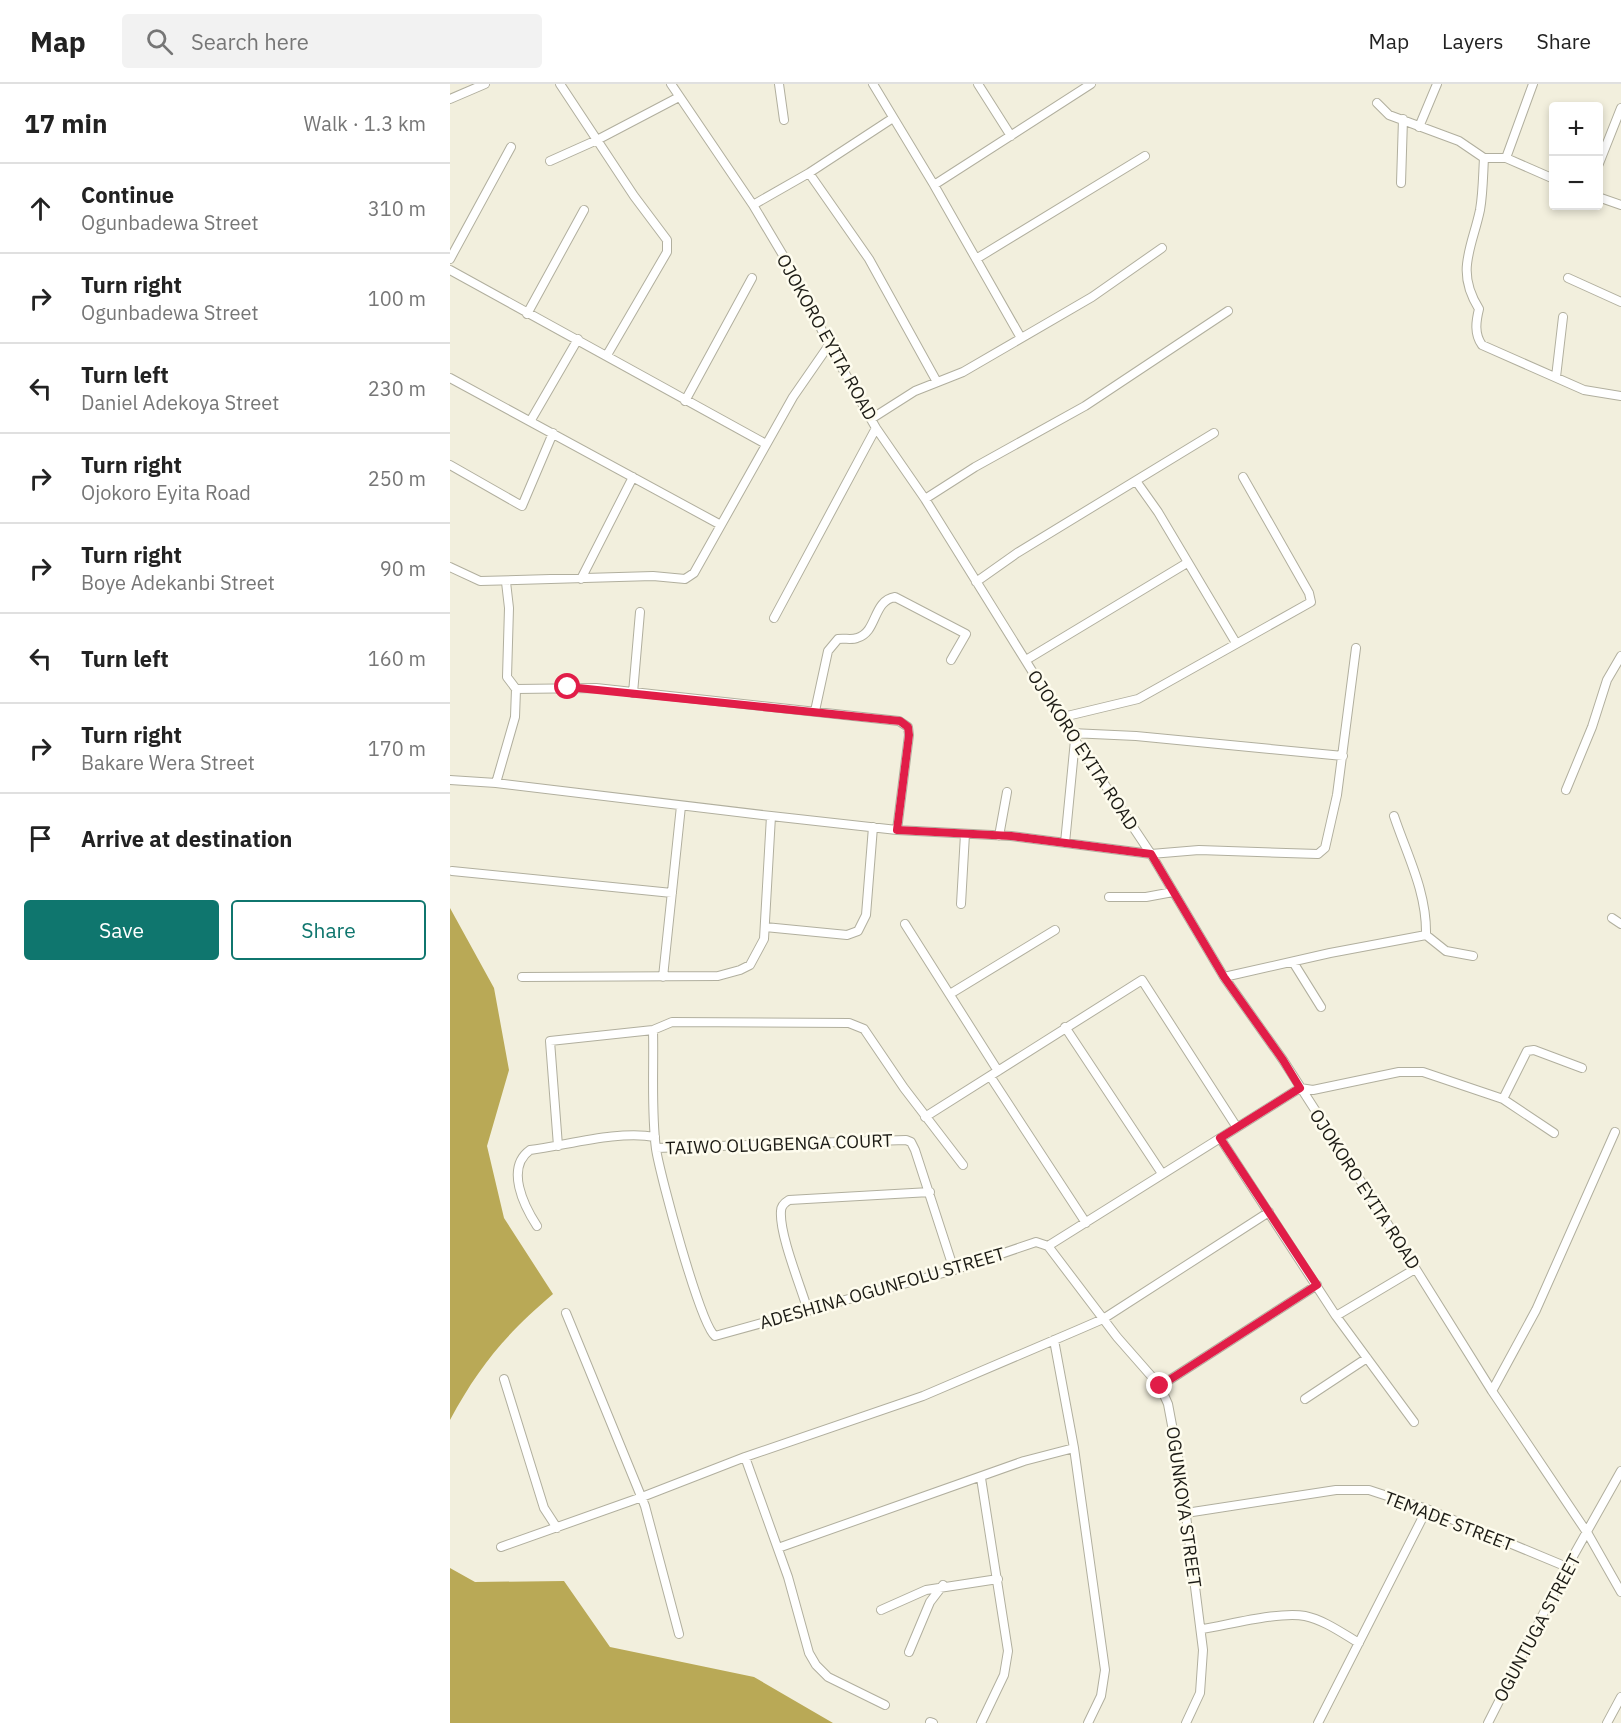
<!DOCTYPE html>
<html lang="en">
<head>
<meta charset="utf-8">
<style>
  body { margin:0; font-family:"IBM Plex Sans",sans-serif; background:#f2f2f2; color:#222 }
  .controls { position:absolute; right:18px; top:18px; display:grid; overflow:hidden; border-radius:6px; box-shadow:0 3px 9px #0003 }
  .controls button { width:54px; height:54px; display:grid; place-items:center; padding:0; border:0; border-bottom:2px solid #e0e0e0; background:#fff; color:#222; font:30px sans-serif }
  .stop { position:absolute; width:18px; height:18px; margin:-14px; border:4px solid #e11d48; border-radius:50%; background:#fff }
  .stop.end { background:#e11d48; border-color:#fff; box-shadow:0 2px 6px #0008 }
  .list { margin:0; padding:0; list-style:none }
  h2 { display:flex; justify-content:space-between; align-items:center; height:78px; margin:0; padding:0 24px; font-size:26px }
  h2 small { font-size:20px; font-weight:400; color:#767676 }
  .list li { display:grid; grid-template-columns:39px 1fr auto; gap:18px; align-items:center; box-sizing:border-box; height:90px; padding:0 24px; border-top:2px solid #e0e0e0 }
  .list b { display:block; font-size:22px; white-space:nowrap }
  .list p { margin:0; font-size:20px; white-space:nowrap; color:#767676 }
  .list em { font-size:20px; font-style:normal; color:#767676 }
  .actions { display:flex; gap:12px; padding:18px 24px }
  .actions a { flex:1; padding:14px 0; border:2px solid #0f766e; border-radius:6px; text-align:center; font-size:21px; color:#0f766e }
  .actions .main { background:#0f766e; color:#fff }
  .icon { flex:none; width:33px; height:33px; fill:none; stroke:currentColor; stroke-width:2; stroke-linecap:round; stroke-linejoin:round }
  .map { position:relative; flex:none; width:1171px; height:1639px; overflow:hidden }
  header { display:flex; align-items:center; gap:36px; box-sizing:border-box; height:84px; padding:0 30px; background:#fff; border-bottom:2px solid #e0e0e0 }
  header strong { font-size:28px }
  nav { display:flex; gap:33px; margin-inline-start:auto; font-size:21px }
  .search { width:420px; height:54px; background:#f2f2f2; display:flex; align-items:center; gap:15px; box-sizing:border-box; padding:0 21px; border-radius:6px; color:#767676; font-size:22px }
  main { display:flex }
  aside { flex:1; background:#fff }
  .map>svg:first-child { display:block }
</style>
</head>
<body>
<header>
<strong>Map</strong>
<div class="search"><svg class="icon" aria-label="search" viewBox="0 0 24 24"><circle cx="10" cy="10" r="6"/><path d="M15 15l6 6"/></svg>Search here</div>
<nav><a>Map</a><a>Layers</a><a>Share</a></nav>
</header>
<main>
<aside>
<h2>17 min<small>Walk · 1.3 km</small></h2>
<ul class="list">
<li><svg class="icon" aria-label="ahead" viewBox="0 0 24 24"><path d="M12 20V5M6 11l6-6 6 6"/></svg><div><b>Continue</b><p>Ogunbadewa Street</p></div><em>310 m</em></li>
<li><svg class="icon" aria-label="right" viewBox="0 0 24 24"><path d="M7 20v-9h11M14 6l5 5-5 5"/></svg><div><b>Turn right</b><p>Ogunbadewa Street</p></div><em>100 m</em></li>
<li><svg class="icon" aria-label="left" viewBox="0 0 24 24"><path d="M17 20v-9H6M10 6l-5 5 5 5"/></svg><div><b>Turn left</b><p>Daniel Adekoya Street</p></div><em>230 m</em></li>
<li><svg class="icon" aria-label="right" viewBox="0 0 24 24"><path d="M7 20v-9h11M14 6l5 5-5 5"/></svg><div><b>Turn right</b><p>Ojokoro Eyita Road</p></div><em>250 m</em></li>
<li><svg class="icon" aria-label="right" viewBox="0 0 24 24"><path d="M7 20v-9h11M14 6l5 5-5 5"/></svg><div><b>Turn right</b><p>Boye Adekanbi Street</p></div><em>90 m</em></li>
<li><svg class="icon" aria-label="left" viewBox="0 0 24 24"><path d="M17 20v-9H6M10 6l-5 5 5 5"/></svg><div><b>Turn left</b></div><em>160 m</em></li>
<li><svg class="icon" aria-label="right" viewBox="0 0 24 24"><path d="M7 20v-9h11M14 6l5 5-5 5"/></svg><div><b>Turn right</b><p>Bakare Wera Street</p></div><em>170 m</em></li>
<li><svg class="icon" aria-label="arrive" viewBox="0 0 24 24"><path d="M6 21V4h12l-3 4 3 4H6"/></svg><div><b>Arrive at destination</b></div></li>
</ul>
<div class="actions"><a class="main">Save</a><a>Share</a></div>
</aside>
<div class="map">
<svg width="1171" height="1639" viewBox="0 0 1171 1639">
  <rect width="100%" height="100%" fill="#f2efdd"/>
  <path fill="#b9a956" d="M0 824 44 904 59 986 37 1062 54 1134 103 1210C56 1250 29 1282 0 1336Z
    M0 1484 25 1498 114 1497 160 1563 304 1593 383 1639H0Z"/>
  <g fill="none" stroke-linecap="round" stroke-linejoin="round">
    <g stroke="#b1af9e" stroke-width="10">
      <path id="minor" d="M110 0 184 112 217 156V168L157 271
        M221 0 303 121 346 193 379 261 426 344 475 415 625 656 701 770 774 893 833 976 919 1110 1042 1307 1138 1450 1171 1508
        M329 0 334 36
        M423 0 484 101 571 254
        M528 0 561 52
        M0 15 35 0
        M927 19 939 31 1009 57 1034 74H1056L1104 95
        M969 43 987 0
        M1034 74C1033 91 1033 109 1030 126 1022 164 1005 187 1029 225 1026 237 1024 250 1032 261L1134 306 1171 312
        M1056 74 1083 0
        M100 77 147 56 229 13
        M1148 82 1171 24
        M359 89 419 175 487 298
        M951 99 953 35
        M484 101 641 0
        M1148 113 1171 121
        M303 121 359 89 443 34
        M0 175 61 63
        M526 175 695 72
        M0 186 316 360
        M1118 194 1171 218
        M77 230 134 126
        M1106 293 1113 233
        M0 294 269 440
        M235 317 302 194
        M421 335 465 307 513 288 642 213 712 164
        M81 336 128 255
        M0 381 72 422 103 349
        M686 397 708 428 786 559
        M475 415 525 383 635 322 778 227
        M0 483 30 497 203 492 235 495 244 489 343 313 379 261
        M131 495 183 393
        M56 498 59 524 57 593 66 605 146 604 449 637 458 643 459 651 447 746
        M526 498 567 469 764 349
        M324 534 426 344
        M576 576 737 479
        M183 609 190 528
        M365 627 378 567 388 555C394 554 402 556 407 554 428 548 422 517 445 513L516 550 501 576
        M613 633 688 615 861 518 859 509 793 393
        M621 649 686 652 893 672
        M0 696 46 699 321 732 447 746 561 752 701 770 749 766 868 770 875 764 887 711 906 564
        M46 699 65 633 66 605
        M1116 706 1142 643 1157 596 1171 572
        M944 732C957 771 977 808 976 851L996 867 1023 872
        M549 752 557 708
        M615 759 625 656
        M2 787 222 809
        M659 813H696L723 808
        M511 820 515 750
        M1162 834 1171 840
        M455 840 548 987
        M315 843 397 851 408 847 416 831 423 743
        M843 878 871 923
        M72 893 268 892 290 886 300 881 314 855 321 732
        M213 893 231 722
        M774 893 880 869 976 851
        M500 910 605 846
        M615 943 711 1088
        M203 946C204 985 201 1026 206 1065 210 1091 250 1240 265 1252L504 1186 586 1158 598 1162
        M540 992 636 1139
        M850 1004 863 1006 949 988H973L1053 1015 1104 1049
        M1053 1015 1077 967 1084 966 1132 984
        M475 1033 692 896 786 1042
        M770 1054 886 1232 964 1338
        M108 1062 100 957 203 946 222 938 399 939 414 945 454 1004 513 1081
        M206 1064 456 1056 461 1058 465 1066 504 1186
        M87 1142C74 1122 55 1084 80 1066 118 1061 169 1046 205 1053
        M598 1162 667 1253 710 1302 718 1320 730 1384 753 1566 750 1609 736 1639
        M598 1162 850 1004
        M358 1227C351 1203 329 1150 331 1127 331 1122 334 1119 339 1116L480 1108
        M116 1229 195 1422 229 1550
        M886 1232 965 1185
        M604 1256 624 1364 655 1586 651 1612 638 1639
        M54 1295 94 1424 107 1444
        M710 1302 867 1201
        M1042 1307 1086 1226 1165 1048
        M855 1315 917 1274
        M295 1373 338 1493 359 1569 366 1581 378 1593 435 1621
        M736 1429 886 1406H919L977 1425 1117 1483
        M51 1463 192 1413 295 1373 473 1312 630 1245 653 1235 819 1128
        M328 1464 574 1377 624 1364
        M431 1526 476 1506 548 1495
        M752 1545C778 1541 830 1527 855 1532 874 1536 892 1549 909 1559
        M459 1568 480 1518 493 1501
        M480 1638 483 1639
        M531 1639 554 1591 558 1567 531 1394
        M868 1639 977 1425
        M1038 1639 1117 1483 1171 1387
        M1157 1639 1171 1613"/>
    </g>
    <use href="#minor" stroke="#fff" stroke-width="8"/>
  </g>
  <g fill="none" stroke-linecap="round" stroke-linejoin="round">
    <path stroke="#e11d48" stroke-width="8" d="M118 603 450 637 458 643 459 651 447 746 561 752 701 770 774 893 833 976 850 1004 770 1054 867 1201 710 1302"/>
  </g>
  <g text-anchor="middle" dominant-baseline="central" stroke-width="5" stroke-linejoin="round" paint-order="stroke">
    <g font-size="18" fill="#1c1b15" stroke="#fefcee">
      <text transform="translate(377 253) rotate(61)">OJOKORO EYITA ROAD</text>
      <text transform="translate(633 666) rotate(57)">OJOKORO EYITA ROAD</text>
      <text transform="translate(329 1060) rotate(-2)">TAIWO OLUGBENGA COURT</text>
      <text transform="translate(915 1105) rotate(57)">OJOKORO EYITA ROAD</text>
      <text transform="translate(432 1204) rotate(-16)">ADESHINA OGUNFOLU STREET</text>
      <text transform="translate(734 1423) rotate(82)">OGUNKOYA STREET</text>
      <text transform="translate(999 1437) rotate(21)">TEMADE STREET</text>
      <text transform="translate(1087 1544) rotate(-62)">OGUNTUGA STREET</text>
    </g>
  </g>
</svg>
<div class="controls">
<button>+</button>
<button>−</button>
</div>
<div class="stop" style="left:118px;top:603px"></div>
<div class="stop end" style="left:710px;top:1302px"></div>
</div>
</main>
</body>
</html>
